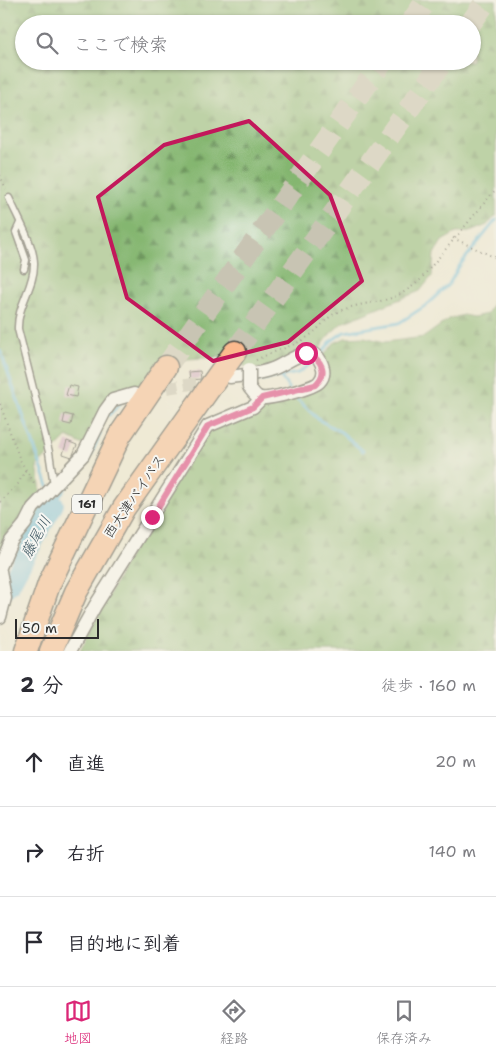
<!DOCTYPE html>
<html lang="ja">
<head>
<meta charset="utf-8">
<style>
  body { margin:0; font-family:"Shantell Sans","Klee One",sans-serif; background:#f7f7f7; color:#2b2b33 }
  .scale { position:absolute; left:15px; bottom:12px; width:84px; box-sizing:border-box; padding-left:5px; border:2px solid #2b2b2b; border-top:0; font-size:14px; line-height:18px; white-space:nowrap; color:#2b2b2b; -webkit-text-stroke:4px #f6f6f2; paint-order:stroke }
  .stop { position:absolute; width:15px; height:15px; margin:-11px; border:4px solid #db2777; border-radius:50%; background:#fff }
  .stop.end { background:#db2777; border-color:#fff; box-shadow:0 1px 5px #0008 }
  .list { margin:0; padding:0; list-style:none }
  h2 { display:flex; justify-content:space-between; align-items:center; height:65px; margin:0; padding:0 20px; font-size:21px }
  h2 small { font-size:16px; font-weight:400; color:#7c7c81 }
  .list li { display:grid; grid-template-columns:32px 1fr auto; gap:15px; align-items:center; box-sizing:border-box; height:90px; padding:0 20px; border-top:1px solid #e1e1e2 }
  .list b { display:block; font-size:19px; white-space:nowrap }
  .list em { font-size:16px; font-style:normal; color:#7c7c81 }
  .icon { flex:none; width:28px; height:28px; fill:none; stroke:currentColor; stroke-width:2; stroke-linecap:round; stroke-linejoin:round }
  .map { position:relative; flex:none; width:496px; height:651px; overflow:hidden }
  .search { position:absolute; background:#fff; box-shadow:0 1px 4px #0004; left:15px; right:15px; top:15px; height:55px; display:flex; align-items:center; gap:12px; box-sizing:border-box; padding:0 18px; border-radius:28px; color:#7c7c81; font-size:19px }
  .sheet { height:335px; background:#fff }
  nav { display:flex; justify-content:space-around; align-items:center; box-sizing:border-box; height:70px; border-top:1px solid #e1e1e2; background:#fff; font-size:14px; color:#7c7c81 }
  nav a { display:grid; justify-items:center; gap:2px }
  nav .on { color:#db2777 }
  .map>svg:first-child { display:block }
</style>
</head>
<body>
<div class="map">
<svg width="496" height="651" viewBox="0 0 496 651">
  <defs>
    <pattern id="forest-firs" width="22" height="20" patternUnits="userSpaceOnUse" patternTransform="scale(1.25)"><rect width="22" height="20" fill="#84b670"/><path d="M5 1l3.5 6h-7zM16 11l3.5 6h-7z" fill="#6c945c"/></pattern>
  </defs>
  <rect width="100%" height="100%" fill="#f6f6f2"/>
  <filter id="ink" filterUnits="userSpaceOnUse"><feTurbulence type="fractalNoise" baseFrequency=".02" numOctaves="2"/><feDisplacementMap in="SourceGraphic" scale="10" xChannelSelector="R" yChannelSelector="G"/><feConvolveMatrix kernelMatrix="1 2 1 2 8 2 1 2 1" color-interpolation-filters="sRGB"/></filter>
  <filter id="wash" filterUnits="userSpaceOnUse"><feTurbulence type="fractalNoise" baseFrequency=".0096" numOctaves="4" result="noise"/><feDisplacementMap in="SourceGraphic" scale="20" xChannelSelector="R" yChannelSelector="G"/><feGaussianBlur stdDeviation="1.12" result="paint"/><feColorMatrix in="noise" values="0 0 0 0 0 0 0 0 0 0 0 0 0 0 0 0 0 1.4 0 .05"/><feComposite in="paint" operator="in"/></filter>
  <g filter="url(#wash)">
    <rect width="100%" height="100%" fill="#efead5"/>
    <path fill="url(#forest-firs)" stroke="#58704e" fill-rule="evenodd" d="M0 0H496V216L487 225 470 232 456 233 442 241 434 254 432 276 420 291 342 323 330 334 318 352 264 370 244 366 237 360 227 357 186 359 163 366 141 390 121 394 83 445 67 437 37 466C42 490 43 513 33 536L6 545 0 556ZM24 24H472V61H24Z
      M496 289V651H80L130 554 207 432 242 414 317 388 322 358 334 343 345 338 364 337 385 342 424 337 449 319 463 315 473 317 487 314 493 304Z"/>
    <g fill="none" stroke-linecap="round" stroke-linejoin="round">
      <path stroke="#63b9df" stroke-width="3" d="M0 350 48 486
        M320 356 331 341 344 332 399 323 428 304 449 284 460 265 496 220
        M281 377 289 389
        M251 382 298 373 315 360
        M294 396 319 420 341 432 363 451
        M109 415 120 404
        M51 494 54 504
        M54 503 76 474 88 462 100 434"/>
      <path stroke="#63b9df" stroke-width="20" d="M0 592 10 584 54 504"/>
    </g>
    <g id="blocks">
      <path fill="#d3aac6" d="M200 371 201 379 190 380 189 372Z
        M69 385 78 387 76 397 66 395Z
        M65 414 73 416 71 425 63 423Z
        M67 441 77 445 72 457 63 454Z"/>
    </g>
  </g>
  <g filter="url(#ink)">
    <use href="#blocks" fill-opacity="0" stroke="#484844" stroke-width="1"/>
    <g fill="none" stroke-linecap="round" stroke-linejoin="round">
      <path stroke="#c8c4b3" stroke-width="12" stroke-dasharray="12 6" stroke-linecap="butt" d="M149 391 216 380"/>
      <path stroke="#c8c4b3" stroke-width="22" stroke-dasharray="22 11" stroke-linecap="butt" d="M410 24 427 0
        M470 24 487 0
        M235 352 443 61
        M166 367 383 61"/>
      <g stroke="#484844" stroke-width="9">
        <path id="lane" d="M9 198C17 216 35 247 34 265 34 287 17 306 18 329L49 452 54 485
          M20 223 16 232 26 260 24 269"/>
      </g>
      <g stroke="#484844" stroke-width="15">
        <path id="street" d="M230 377C245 375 259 374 272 369 287 365 314 336 323 368 324 373 323 378 319 382 314 388 268 400 260 398 255 396 253 392 249 387
          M0 567 11 541 25 524 33 508 83 455 105 411 113 400 134 394
          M0 571 5 598 0 617
          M70 651 95 606 208 426 253 407 262 398"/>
      </g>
      <g stroke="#484844" stroke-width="25">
        <path id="highway" d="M26 651 49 584 120 435 166 367
          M51 651 76 592 124 508 235 352"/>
      </g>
      <path stroke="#484844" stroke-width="2" stroke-dasharray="1 4" stroke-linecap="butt" d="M0 175 6 189
        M453 238 496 258
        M256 360C273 351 293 347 309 336 321 328 327 315 342 310 375 298 390 307 420 280L496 189
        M0 404 20 460 36 486
        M0 502 18 484 26 469"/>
      <use href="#lane" stroke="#fff" stroke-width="6"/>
      <use href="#street" stroke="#fff" stroke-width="12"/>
      <use href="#highway" stroke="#fcba8e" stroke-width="22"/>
      <g stroke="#484844" stroke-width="15" stroke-linecap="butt">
        <path id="street-bridge" d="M249 369V387"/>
      </g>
      <use href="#street-bridge" stroke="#fff" stroke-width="12"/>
    </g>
  </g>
  <g fill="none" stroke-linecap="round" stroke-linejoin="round" filter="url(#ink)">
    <path stroke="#db2777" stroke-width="6" d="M152 517 208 426 253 407 262 398 315 385C329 373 322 359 306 353"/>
  </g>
  <path d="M0 0H496V651H0ZM249 121 330 195 362 281 288 342 213 361 127 298 98 197 164 145Z" fill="#efead5" fill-opacity=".55" fill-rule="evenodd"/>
  <path fill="none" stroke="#c2185b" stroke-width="4" stroke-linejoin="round" d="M249 121 330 195 362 281 288 342 213 361 127 298 98 197 164 145Z"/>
  <g text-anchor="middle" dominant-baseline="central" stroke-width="4" stroke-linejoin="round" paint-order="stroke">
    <rect fill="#f6f6f2" stroke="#686867" stroke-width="1" x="72" y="494.5" width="30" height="19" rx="4"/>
    <g font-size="12" font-weight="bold" fill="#2b2b2b">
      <text x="87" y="504">161</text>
    </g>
    <g font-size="14" fill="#2b2b2b" stroke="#f6f6f2">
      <text transform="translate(134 496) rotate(-56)">西大津バイパス</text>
    </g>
    <g font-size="15" font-style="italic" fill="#3c5661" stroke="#f6f6f2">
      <text transform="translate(36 537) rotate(-61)">藤尾川</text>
    </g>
  </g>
</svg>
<div class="scale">50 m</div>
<div class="stop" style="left:306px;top:353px"></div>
<div class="stop end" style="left:152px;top:517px"></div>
<div class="search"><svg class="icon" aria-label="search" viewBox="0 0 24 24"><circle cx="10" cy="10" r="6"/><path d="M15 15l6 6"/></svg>ここで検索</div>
</div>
<section class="sheet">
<h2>2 分<small>徒歩 · 160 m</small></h2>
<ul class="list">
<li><svg class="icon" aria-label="ahead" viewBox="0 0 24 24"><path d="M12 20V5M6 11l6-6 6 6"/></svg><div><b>直進</b></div><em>20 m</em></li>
<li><svg class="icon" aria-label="right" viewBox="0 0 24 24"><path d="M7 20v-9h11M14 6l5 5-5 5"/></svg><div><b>右折</b></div><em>140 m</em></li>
<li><svg class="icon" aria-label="arrive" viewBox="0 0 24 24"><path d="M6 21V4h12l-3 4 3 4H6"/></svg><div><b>目的地に到着</b></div></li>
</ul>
</section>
<nav>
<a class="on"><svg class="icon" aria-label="map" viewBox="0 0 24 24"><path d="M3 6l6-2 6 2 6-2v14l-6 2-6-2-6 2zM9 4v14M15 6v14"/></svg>地図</a>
<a><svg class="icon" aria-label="directions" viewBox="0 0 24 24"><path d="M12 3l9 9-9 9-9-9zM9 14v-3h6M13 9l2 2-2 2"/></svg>経路</a>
<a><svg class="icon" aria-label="saved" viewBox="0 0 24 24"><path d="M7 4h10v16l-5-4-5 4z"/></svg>保存済み</a>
</nav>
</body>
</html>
